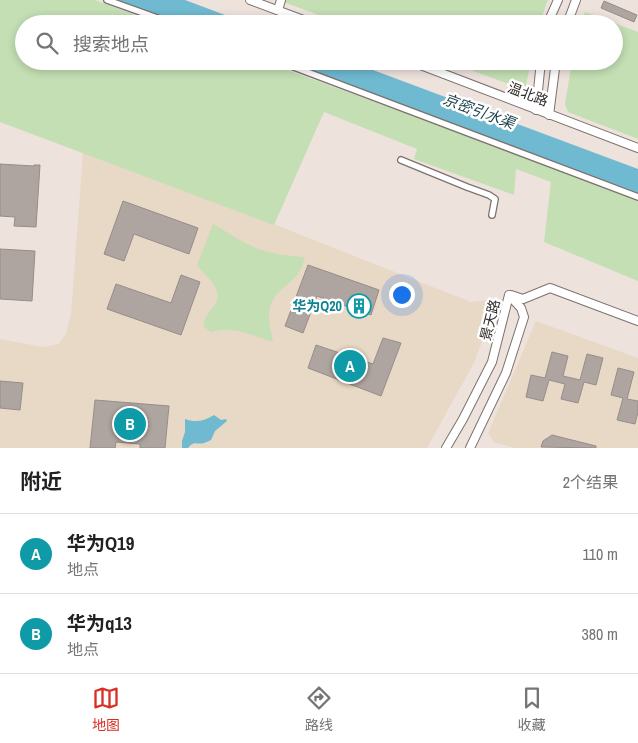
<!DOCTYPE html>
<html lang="zh">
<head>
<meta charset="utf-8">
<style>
  body { margin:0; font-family:"Archivo Narrow","Noto Sans SC",sans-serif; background:#f6f6f6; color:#202124 }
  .you { position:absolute; left:401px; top:294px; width:18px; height:18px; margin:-12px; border:4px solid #fff; border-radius:50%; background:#1a73e8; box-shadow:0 0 0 8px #1a73e833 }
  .badge { display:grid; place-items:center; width:32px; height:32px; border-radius:50%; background:#d93025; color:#fff; font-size:16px; font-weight:700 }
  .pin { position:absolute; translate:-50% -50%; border:2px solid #fff; box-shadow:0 1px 5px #0006 }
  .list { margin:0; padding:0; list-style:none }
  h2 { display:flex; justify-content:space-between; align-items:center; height:65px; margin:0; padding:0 20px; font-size:21px }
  h2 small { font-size:16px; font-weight:400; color:#757577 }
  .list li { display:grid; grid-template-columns:32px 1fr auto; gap:15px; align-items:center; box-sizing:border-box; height:80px; padding:0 20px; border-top:1px solid #e0e0e0 }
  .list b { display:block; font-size:19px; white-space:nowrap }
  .list p { margin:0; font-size:16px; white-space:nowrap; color:#757577 }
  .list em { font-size:16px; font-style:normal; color:#757577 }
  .icon { flex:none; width:28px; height:28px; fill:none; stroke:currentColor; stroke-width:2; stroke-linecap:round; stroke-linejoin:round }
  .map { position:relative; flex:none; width:638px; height:448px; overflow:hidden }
  .search { position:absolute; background:#fff; box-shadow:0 2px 8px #0003; left:15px; right:15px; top:15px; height:55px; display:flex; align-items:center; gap:12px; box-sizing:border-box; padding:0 18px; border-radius:28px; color:#757577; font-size:19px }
  .sheet { height:225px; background:#fff }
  nav { display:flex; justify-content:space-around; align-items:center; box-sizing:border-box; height:70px; border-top:1px solid #e0e0e0; background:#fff; font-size:14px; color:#757577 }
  nav a { display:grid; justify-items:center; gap:2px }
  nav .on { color:#d93025 }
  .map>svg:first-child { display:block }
</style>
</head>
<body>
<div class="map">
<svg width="638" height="448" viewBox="0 0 638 448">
  <rect width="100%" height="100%" fill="#eee2dd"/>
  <path fill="#e8d8c6" d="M83 153 268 222 471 302 498 299 474 363 427 448H0V339L43 347 59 344 66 333 71 314Z
    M536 321 638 358V448H514L494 442 488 433Z"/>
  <path fill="#c3dfb3" d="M0 0H95L160 24H24V61H263L516 154 638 201V281L544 242 551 182 516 169 514 195 414 159 417 149 324 112 274 225 0 122Z
    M278 0H548L539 24H343Z
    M585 12 638 32V139L568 112 565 104 572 61H614V24H581Z
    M446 61H531L525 90Z
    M213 224C229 233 245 245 262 250 276 255 291 256 305 257 303 264 301 269 297 275 288 286 274 292 270 307 267 318 271 331 273 342 252 335 233 326 211 332L204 327C202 311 225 306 215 287 211 279 202 272 197 265Z"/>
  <path fill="#6fb9d1" d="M117 0H185L249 24H181Z
    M282 61H349L638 169V195Z
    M214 415 221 420 226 419 227 421 215 431 211 440C209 441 207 442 204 443 197 445 194 440 188 448H182V441L185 432V419C195 423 205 421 214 415Z"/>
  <path fill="#afa5a0" stroke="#978d88" d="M604 1 637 15 634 22 601 8Z
    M0 164 34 166V165H40L36 227 14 226 15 217 0 216Z
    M123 201 198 228 189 254 134 234 124 261 104 254Z
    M0 249 35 251 32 301 0 299Z
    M308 265 379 290 371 315 317 296 303 333 285 326Z
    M181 275 200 282 181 335 107 309 116 284 171 303Z
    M383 338 401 343 381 396 308 368 316 345 373 364Z
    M552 352 568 356 563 376 580 380 587 354 603 358 596 385 584 382 578 403 561 399 565 384 549 380 543 401 526 397 531 375 545 378Z
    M618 368 634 372 627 399 638 401V412L635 424 617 420 623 398 611 395Z
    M0 381 23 383 20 410 0 408Z
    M95 400 169 406 165 448H140V444L116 442 115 448H90Z
    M552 435 596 446V448L541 447 543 441Z"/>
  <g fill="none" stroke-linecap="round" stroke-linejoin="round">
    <g stroke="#7c726d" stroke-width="8">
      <path id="street" d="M107 0 174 24
        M278 61 638 197
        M401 160 467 187 489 195 495 199 492 215"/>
    </g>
    <g stroke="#7c726d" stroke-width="10">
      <path id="secondary" d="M250 0 314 24
        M278 10 281 0
        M549 24 550 18 558 0
        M567 24 576 0
        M410 61 638 148
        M536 110 541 61
        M549 115 556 61
        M511 295 523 299 550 288 638 321
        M446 448 463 419 492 362 509 295
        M470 448 506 373 524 317 521 308 509 295"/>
    </g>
    <use href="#street" stroke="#fff" stroke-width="5.5"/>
    <use href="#secondary" stroke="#fff" stroke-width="8"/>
  </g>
  <defs>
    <g id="building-ring" transform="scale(1.25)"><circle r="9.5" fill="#fff" stroke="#0f9aa8" stroke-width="1.5"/><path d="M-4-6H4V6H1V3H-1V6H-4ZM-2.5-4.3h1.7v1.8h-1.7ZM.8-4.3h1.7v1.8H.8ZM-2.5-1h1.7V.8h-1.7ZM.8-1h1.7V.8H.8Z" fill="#0f9aa8"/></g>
  </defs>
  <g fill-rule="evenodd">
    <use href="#building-ring" x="359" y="306"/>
  </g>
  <g text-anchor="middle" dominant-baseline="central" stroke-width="5" stroke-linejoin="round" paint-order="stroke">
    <g font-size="14" fill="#322e2c" stroke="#fff">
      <text transform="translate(528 94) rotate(21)">温北路</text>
      <text transform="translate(490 320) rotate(-76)">景天路</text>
    </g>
    <g font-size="14" font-weight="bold" fill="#0d838f" stroke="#fff" text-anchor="end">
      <text x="342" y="306">华为Q20</text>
    </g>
    <g font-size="15" font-style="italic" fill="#1b3e49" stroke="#fff">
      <text transform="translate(479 111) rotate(20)">京密引水渠</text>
    </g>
  </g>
</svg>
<div class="you"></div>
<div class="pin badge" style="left:350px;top:366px;background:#0f9aa8">A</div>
<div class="pin badge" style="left:130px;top:424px;background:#0f9aa8">B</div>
<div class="search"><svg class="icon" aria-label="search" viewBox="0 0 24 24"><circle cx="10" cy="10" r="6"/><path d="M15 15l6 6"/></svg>搜索地点</div>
</div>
<section class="sheet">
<h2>附近<small>2个结果</small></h2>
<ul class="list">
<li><span class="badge" style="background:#0f9aa8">A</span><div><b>华为Q19</b><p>地点</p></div><em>110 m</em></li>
<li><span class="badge" style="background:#0f9aa8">B</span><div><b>华为q13</b><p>地点</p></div><em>380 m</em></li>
</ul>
</section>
<nav>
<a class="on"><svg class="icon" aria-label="map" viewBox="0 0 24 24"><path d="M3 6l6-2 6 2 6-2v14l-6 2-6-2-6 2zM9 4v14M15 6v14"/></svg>地图</a>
<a><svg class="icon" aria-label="directions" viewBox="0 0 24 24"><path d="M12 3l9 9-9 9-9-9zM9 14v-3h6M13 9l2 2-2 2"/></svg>路线</a>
<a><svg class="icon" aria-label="saved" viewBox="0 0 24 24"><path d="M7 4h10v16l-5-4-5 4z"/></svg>收藏</a>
</nav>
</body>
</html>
